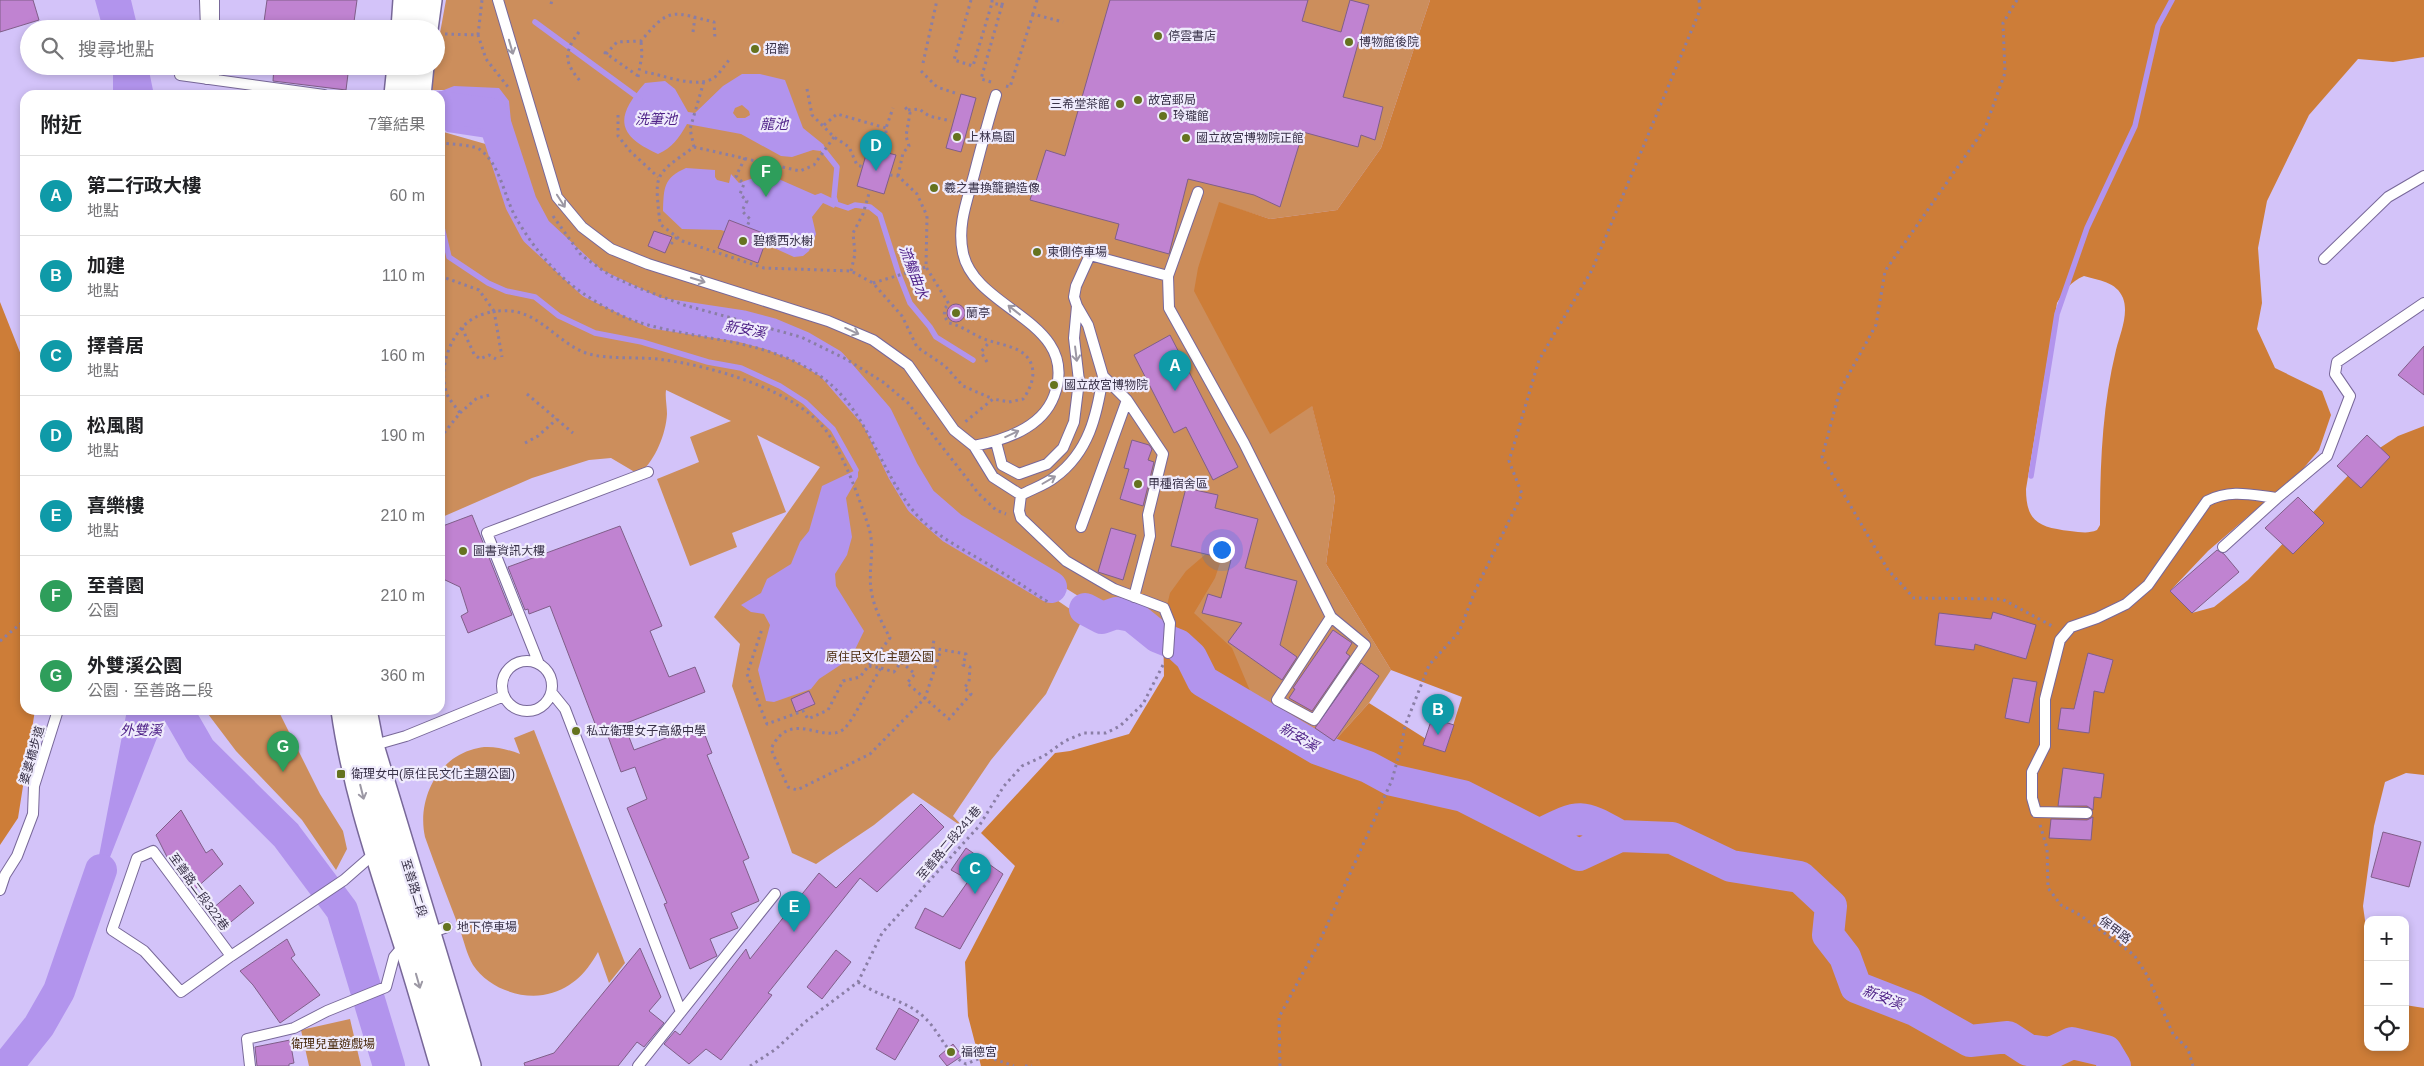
<!DOCTYPE html>
<html lang="zh-TW">
<head>
<meta charset="utf-8">
<style>
  body { margin:0; font-family:Arial,"Noto Sans TC",sans-serif; background:#f2f2f2; color:#202124 }
  .controls { position:absolute; right:15px; bottom:15px; display:grid; overflow:hidden; border-radius:10px; box-shadow:0 2px 8px #0003 }
  .controls button { width:45px; height:45px; display:grid; place-items:center; padding:0; border:0; border-bottom:1px solid #e0e0e0; background:#fff; color:#202124; font:25px sans-serif }
  .you { position:absolute; left:1221px; top:549px; width:18px; height:18px; margin:-12px; border:4px solid #fff; border-radius:50%; background:#1a73e8; box-shadow:0 0 0 8px #1a73e833 }
  .badge { display:grid; place-items:center; width:32px; height:32px; border-radius:50%; background:#2563eb; color:#fff; font-size:16px; font-weight:700 }
  .pin { position:absolute; translate:-50% -41px; filter:drop-shadow(0 1px 2px #0008) }
  .pin::after { content:''; position:absolute; top:26px; width:18px; height:15px; background:inherit; clip-path:polygon(0 0,100% 0,50% 100%) }
  .list { margin:0; padding:0; list-style:none }
  h2 { display:flex; justify-content:space-between; align-items:center; height:65px; margin:0; padding:0 20px; font-size:21px }
  h2 small { font-size:16px; font-weight:400; color:#757577 }
  .list li { display:grid; grid-template-columns:32px 1fr auto; gap:15px; align-items:center; box-sizing:border-box; height:80px; padding:0 20px; border-top:1px solid #e0e0e0 }
  .list b { display:block; font-size:19px; white-space:nowrap }
  .list p { margin:0; font-size:16px; white-space:nowrap; color:#757577 }
  .list em { font-size:16px; font-style:normal; color:#757577 }
  .icon { flex:none; width:28px; height:28px; fill:none; stroke:currentColor; stroke-width:2; stroke-linecap:round; stroke-linejoin:round }
  .map { position:relative; flex:none; width:2424px; height:1066px; overflow:hidden }
  .search { position:absolute; background:#fff; box-shadow:0 2px 8px #0003; left:20px; top:20px; width:425px; height:55px; display:flex; align-items:center; gap:12px; box-sizing:border-box; padding:0 18px; border-radius:28px; color:#757577; font-size:19px }
  .panel { position:absolute; background:#fff; box-shadow:0 2px 8px #0003; left:20px; top:90px; width:425px; height:625px; border-radius:15px }
  .map>svg:first-child { display:block }
</style>
</head>
<body>
<div class="map">
<svg width="2424" height="1066" viewBox="0 0 2424 1066">
  <rect width="100%" height="100%" fill="#d3c3f9"/>
  <path fill="#cc8e5c" d="M446 0H1430L1381 148 1337 210 1270 219 1219 203 1270 433 1312 405 1335 498 1326 564 1391 670 1369 703 1327 749 1256 705 1161 623 1120 601 1096 607 965 526 931 496 890 417 846 364 756 329 670 304 596 276 545 227 518 162 496 90H430L434 66H436V55Z
    M440 131 489 145 524 226 560 274 613 309 698 331 763 344 824 371 857 403 879 437 910 501 943 531 1029 581 1083 618 1046 694 991 760 953 816 964 828 913 793 874 825 816 864 792 853 732 686 740 644 714 617 820 467 757 435 786 512 732 533 737 547 690 566 657 479 699 462 690 437 731 421 666 390C665 398 667 406 667 414 666 434 655 460 641 472L633 471 611 458 589 460 532 478 440 518Z
    M205 710H278L320 794 343 831 347 849 336 870 302 820 236 751Z
    M534 730 625 963 609 983 598 952C585 975 570 990 543 995 519 999 487 987 473 965 467 955 464 941 460 930 448 899 436 868 425 837 417 801 436 759 474 749 489 744 506 749 520 754L514 738Z
    M350 1019 361 1066H309L301 1030Z"/>
  <path fill="#cd7d38" fill-rule="evenodd" d="M1430 0H2424V57L2393 62 2358 59 2309 115 2267 201 2258 248 2262 303 2257 329 2275 368 2322 391 2331 415 2319 450 2302 470 2208 551 2170 591 2192 613 2214 607 2248 580 2366 457 2398 436 2424 426V775L2406 773 2385 782 2374 826 2363 906 2368 942V1047H2405V1005L2424 1008V1066H981L968 1016 965 962 1015 866 981 833 1055 753 1070 751 1129 734 1164 676 1163 622 1170 593 1186 571 1207 553 1220 563 1215 578 1194 613 1232 648 1256 705 1327 749 1369 703 1445 751 1462 697 1391 670 1326 564 1335 498 1312 406 1270 434 1194 291 1198 268 1219 202 1270 219 1337 210 1381 148ZM2084 276C2098 280 2117 282 2123 298 2129 314 2120 334 2116 350 2102 407 2100 466 2100 525L2097 530C2088 534 2080 532 2070 531 2040 527 2026 523 2026 489L2057 303C2065 290 2070 282 2084 276Z
    M0 302 25 365V710H35L18 818 0 845Z"/>
  <path fill="#b294ed" fill-rule="evenodd" d="M95 0H131L138 29H103Z
    M113 66H148L154 95H113Z
    M742 74H760L785 80 803 128 824 145 820 151 813 150 792 157 781 156 741 134 687 124C679 138 672 148 658 154 616 135 615 117 645 83L665 81 675 89 688 112 695 113 723 86ZM742 105 749 111 750 115 745 118H737L733 113 735 108Z
    M454 86 499 88 509 101 514 152 507 157 502 158 487 138 447 132 440 125V95L434 94Z
    M686 168 715 170V177L717 180 729 183 731 174 739 183 759 176 774 177 815 195 821 193 838 201 834 208 823 203 812 217 816 234 809 251 803 256 794 257 772 247 721 230 682 229 663 211C664 188 663 178 686 168Z
    M858 469V477L846 498 852 537 847 555 835 574 836 586 864 631 851 658 819 679 811 689 774 702 766 701 758 670 770 625 764 614 751 612 741 605 761 593 767 579 791 564 800 542 809 531 822 486Z
    M127 710H168L88 913Z"/>
  <g fill="none" stroke-linecap="round" stroke-linejoin="round">
    <path stroke="#b294ed" stroke-width="5.5" d="M535 22 640 99
      M816 145 822 148 837 167 834 197 836 204 848 208 855 205 870 207 880 215 899 275 910 303 930 327 936 337 973 360
      M440 219 449 257 488 283 506 291 535 297 559 316 595 333 642 342 708 362 741 368 780 386 805 402 833 429 856 470
      M2031 476 2057 314 2087 228 2135 126 2158 26 2172 0
      M0 1063H9"/>
    <path stroke="#b294ed" stroke-width="32" d="M440 107 492 114 521 203 536 231 592 283 655 313 741 326 771 334 802 347 831 364 877 417 903 471 921 501 952 528 1051 587
      M1085 609 1102 618 1116 613 1132 616 1158 637 1178 645 1191 657 1203 681 1318 749 1368 767 1392 780 1463 796 1579 855 1620 836 1672 838 1731 866 1800 877 1831 906 1828 935 1845 957 1856 987 1915 1010 1970 1041 2008 1037 2028 1050 2051 1053 2072 1043 2106 1051 2115 1066
      M177 710 200 750 286 835 342 910 389 1066
      M1541 834C1581 814 1580 814 1620 836
      M7 1066 39 1026 59 991 101 870"/>
  </g>
  <path fill="#c083d1" stroke="#805e89" d="M0 0H33L39 20 0 32Z
    M267 0H357L353 29H263Z
    M1110 0H1308L1302 21 1341 32 1350 0 1369 5 1343 97 1383 107 1375 140 1361 135 1358 147 1303 132 1280 207 1254 195 1188 179 1169 254 1115 239 1119 224 1030 200 1046 150 1065 156Z
    M274 66H349L346 90 273 81Z
    M961 94 976 98 961 152 946 148Z
    M868 148 896 155 884 194 857 186Z
    M729 220 768 235 758 263 718 248Z
    M654 231 672 237 665 253 648 246Z
    M947 313a9 9 0 1 1 18 0a9 9 0 1 1-18 0Z
    M1170 335 1238 467 1213 480 1186 427 1174 433 1134 355Z
    M2424 346V395L2398 375Z
    M2367 435 2390 457 2361 488 2337 466Z
    M1132 440 1149 445 1152 449 1148 460 1154 462 1143 506 1120 499 1129 469 1124 468Z
    M1186 488 1218 495 1215 508 1258 519 1245 568 1297 581 1280 645 1297 657 1282 680 1228 642 1242 623 1202 613 1208 594 1221 598 1231 560 1171 546Z
    M2298 497 2324 523 2293 554 2265 528Z
    M472 515 512 615 468 633 461 616 468 612 460 587 443 579 440 574V527Z
    M620 526 662 626 650 631 669 677 695 667 705 692 624 724 634 750 701 725 712 753 707 755 749 858 743 861 759 901 731 913 738 928 710 939 717 956 690 969 664 904 667 903 627 808 647 799 635 767 621 772 606 731 599 734 550 606 529 614 528 609 525 610 508 567Z
    M1111 528 1136 535 1123 580 1098 572Z
    M2217 550 2224 554 2239 572 2192 613 2170 591Z
    M1993 612 2036 625 2026 659 1975 644 1974 650 1935 645 1939 613 1991 619Z
    M1333 630 1352 643 1346 653 1350 656 1312 711 1289 698 1295 689 1293 688Z
    M2088 653 2113 660 2104 693 2094 691 2089 733 2058 729 2061 708 2074 709Z
    M1361 663 1379 676 1334 741 1315 728Z
    M2013 678 2037 682 2029 723 2005 718Z
    M809 691 815 704 796 712 791 699Z
    M1432 718 1454 725 1445 752 1423 745Z
    M2063 768 2104 774 2101 798 2094 797 2093 810 2087 806H2058Z
    M921 804 944 827 877 892 860 878 768 993 772 995 721 1060 706 1049 689 1064 664 1044 675 1031 680 1035 746 949 750 959 819 873 836 888Z
    M181 810 206 853 212 849 223 864 194 890 167 857 156 835Z
    M2093 817 2091 840 2049 838 2051 819 2087 820Z
    M2383 832 2421 842 2409 887 2371 877Z
    M966 848 1003 874 960 949 915 928 925 908 943 917 969 880 951 870Z
    M240 885 254 903 226 926 212 909Z
    M287 939 295 955 291 958 320 995 280 1023 253 985 240 971Z
    M640 948 661 997 649 1011 664 1023 644 1047 637 1042 618 1066H525L524 1063 554 1053Z
    M836 950 851 962 822 999 807 987Z
    M899 1008 919 1020 895 1060 876 1049Z
    M290 1040 294 1063 289 1064V1066H257L255 1047Z
    M953 1044 962 1056 947 1066 939 1056Z"/>
  <g fill="none" stroke-linecap="round" stroke-linejoin="round">
    <g stroke="#786899" stroke-width="12">
      <path id="service" d="M205 0 206 29
        M214 0V29
        M498 0 557 197 582 227 611 249 648 264 828 321 873 340 908 365 954 430 974 446C1005 440 1042 428 1054 396 1082 321 975 311 963 253 957 226 967 201 974 175 981 148 988 121 996 95
        M206 66V79L214 75V66
        M180 75 324 95
        M2324 259 2388 197 2424 176
        M1168 276 1169 308 1244 443 1331 617 1277 700 1314 720 1365 645 1331 617
        M996 442 1002 465 1019 474 1047 464 1063 448 1074 422 1079 381 1074 338 1077 306
        M974 446 993 477 1021 495C1032 489 1045 485 1055 477 1089 452 1097 415 1103 376
        M1021 495 1019 511 1021 518 1066 561 1114 589 1164 608 1170 623 1168 653
        M1081 527 1127 400
        M2223 547 2277 498
        M1134 597 1150 536 1148 515 1163 454 1127 400 1103 376 1088 325 1077 306 1074 297 1076 286 1090 255 1168 276 1198 192
        M502 686a25 25 0 1 1 50 0a25 25 0 1 1-50 0Z
        M539 664 487 533 648 472
        M552 693 565 709 681 1012
        M371 746 406 736 504 696
        M2087 813 2036 812 2032 798V772L2045 746V699L2060 640 2071 627 2097 618 2126 604 2148 585 2207 501C2231 489 2251 495 2277 498L2327 456 2350 396 2335 374 2337 362 2424 303
        M0 890 5 875 17 856 33 814 34 786 58 710
        M427 934 447 927
        M231 956 181 992 144 951 112 930 137 858 153 851 231 956 344 880 376 852
        M250 1066 247 1039 294 1028 327 1011 386 987 394 957 405 944
        M638 1066 775 894"/>
    </g>
    <g stroke="#786899" stroke-width="28">
      <path id="tertiary" d="M404 29 406 0
        M425 29 429 0
        M397 95 400 66
        M418 95 421 66
        M344 710C355 789 382 866 406 942 419 983 431 1025 443 1066
        M364 710 371 746 468 1066"/>
    </g>
    <path stroke="#8a7ea5" stroke-width="3" stroke-dasharray="2.5 4" stroke-linecap="butt" d="M971 0 954 60 973 66 992 3
      M992 0V3L1002 5 1003 0
      M1037 0 1033 14 1063 22
      M2017 0 2003 23 2005 73 1985 128 1885 271 1876 325 1840 390 1822 457 1888 570 1914 598 2002 599 2054 627
      M551 4 552 0
      M579 32C563 53 564 63 582 83
      M693 32 695 17
      M445 34 478 35 486 59 508 87
      M478 35 482 0
      M604 52 641 78
      M606 54 617 42 641 41C670 6 672 12 714 22L715 39
      M923 63 937 0
      M921 71 937 87 958 94
      M645 72C664 75 698 90 715 77 721 72 725 64 730 59
      M638 77 642 55 641 41
      M991 82 981 79 1002 5
      M1006 86 1010 87 1033 14
      M807 89 812 115 834 137 849 147 857 165 863 167
      M908 110 919 109 929 116 951 121
      M618 115V136L630 151 658 177
      M824 125 837 114 886 128
      M834 137 814 165 800 171 694 147C652 177 655 173 660 224L682 241 764 268 851 271 873 283 902 316 917 347 945 366 963 386 993 399
      M440 143C449 144 473 145 479 149 500 163 504 196 515 216 530 243 552 271 577 289 596 303 619 316 641 323 698 340 762 339 814 372 868 405 877 469 916 514 935 536 963 549 988 564 1008 576 1027 588 1046 601L1047 599
      M694 147 690 129 704 81
      M882 152 886 139V128L893 108
      M745 158 736 176 744 184 740 194 747 201 742 211 750 219 747 227
      M890 175 898 176 917 194 927 216 926 267 949 304 945 308 944 316 949 323C962 326 972 334 984 339 995 343 1008 345 1018 350 1039 361 1035 383 1023 399L1009 402 993 399 965 422
      M898 176 903 153 909 146 906 136 910 113 905 107
      M553 216 581 255 611 276 636 287 684 305 801 337 846 359 883 382 908 403 979 494 996 510 1006 514
      M671 244 677 237
      M851 271 855 254 853 233 863 214 870 190
      M440 276 479 290 494 311C502 311 510 310 517 312 544 318 562 346 589 354 612 360 640 356 664 360 712 366 798 391 827 432 845 458 858 495 868 525 876 549 868 567 871 589 873 606 882 623 890 638L860 677 843 681 828 710 808 719 803 711 767 724 747 674 762 629
      M873 283 926 267
      M462 328 474 354 480 359 489 355 496 359
      M987 362 981 352 990 341
      M527 394 573 433
      M460 413 477 398 490 395
      M440 438 460 413C456 407 450 401 447 394 437 369 451 329 476 317 481 314 488 313 494 311L502 357
      M525 443 538 436 557 419
      M0 641 25 620
      M931 656 934 640
      M869 666 881 668C872 682 855 717 845 728 825 747 791 706 771 749L788 787 797 790 870 754 925 698 941 650
      M881 668 894 672 901 662 915 674 907 683 949 719 971 694 964 688 969 682 970 667 963 665 966 654 932 648
      M2040 825 2047 848 2048 888 2061 905 2080 915 2134 955 2147 975 2173 1034 2188 1049 2193 1066
      M858 982C879 997 907 1000 925 1018 940 1032 946 1054 966 1064L985 1056 1014 1066
      M750 1066 776 1049 805 1022 858 982 882 933 979 826 1004 786 1022 766 1044 756 1065 741 1084 733H1106L1120 726 1143 704 1163 665
      M1025 1066H1032
      M1280 1066 1279 1017 1318 945 1392 780 1401 747 1405 726 1429 665 1459 632 1475 591 1522 494 1509 461 1539 360 1592 270 1700 10 1699 0"/>
    <use href="#service" stroke="#fff" stroke-width="10"/>
    <use href="#tertiary" stroke="#fff" stroke-width="25"/>
  </g>
  <defs><path id="oneway-shaft" d="M-6 0H5M1.5-3L5.5 0L1.5 3" fill="none" stroke-width="1.6" stroke-linecap="round" stroke-linejoin="round" transform="scale(1.25)"/></defs>
  <g stroke="#9c98a4">
    <use href="#oneway-shaft" transform="translate(511 47) rotate(74)"/>
    <use href="#oneway-shaft" transform="translate(561 201) rotate(57)"/>
    <use href="#oneway-shaft" transform="translate(698 280) rotate(17)"/>
    <use href="#oneway-shaft" transform="translate(1014 310) rotate(-142)"/>
    <use href="#oneway-shaft" transform="translate(852 331) rotate(24)"/>
    <use href="#oneway-shaft" transform="translate(1076 354) rotate(83)"/>
    <use href="#oneway-shaft" transform="translate(1012 434) rotate(-25)"/>
    <use href="#oneway-shaft" transform="translate(1049 480) rotate(-30)"/>
    <use href="#oneway-shaft" transform="translate(362 792) rotate(76)"/>
    <use href="#oneway-shaft" transform="translate(418 981) rotate(74)"/>
  </g>
  <g fill="#65731f" stroke="#efebfc" stroke-width="2">
    <circle cx="1158" cy="36" r="5"/>
    <circle cx="1349" cy="42" r="5"/>
    <circle cx="755" cy="49" r="5"/>
    <circle cx="1138" cy="100" r="5"/>
    <circle cx="1120" cy="104" r="5"/>
    <circle cx="1163" cy="116" r="5"/>
    <circle cx="957" cy="137" r="5"/>
    <circle cx="1186" cy="138" r="5"/>
    <circle cx="934" cy="188" r="5"/>
    <circle cx="743" cy="241" r="5"/>
    <circle cx="1037" cy="252" r="5"/>
    <circle cx="956" cy="313" r="5"/>
    <circle cx="1054" cy="385" r="5"/>
    <circle cx="1138" cy="484" r="5"/>
    <circle cx="463" cy="551" r="5"/>
    <circle cx="576" cy="731" r="5"/>
    <rect x="336" y="769" width="10" height="10" rx="2.5"/>
    <circle cx="447" cy="927" r="5"/>
    <circle cx="951" cy="1052" r="5"/>
  </g>
  <g text-anchor="middle" dominant-baseline="central" stroke-width="4.5" stroke-linejoin="round" paint-order="stroke">
    <g font-size="12" fill="#393248" stroke="#efebfc" text-anchor="start">
      <text x="1168" y="36">停雲書店</text>
      <text x="1359" y="42">博物館後院</text>
      <text x="765" y="49">招鶴</text>
      <text x="1148" y="100">故宮郵局</text>
      <text x="1110" y="104" text-anchor="end">三希堂茶館</text>
      <text x="1173" y="116">玲瓏館</text>
      <text x="967" y="137">上林鳥園</text>
      <text x="1196" y="138">國立故宮博物院正館</text>
      <text x="944" y="188">羲之書換籠鵝造像</text>
      <text x="753" y="241">碧橋西水榭</text>
      <text x="1047" y="252">東側停車場</text>
      <text x="966" y="313">蘭亭</text>
      <text x="1064" y="385">國立故宮博物院</text>
      <text x="1148" y="484">甲種宿舍區</text>
      <text x="473" y="551">圖書資訊大樓</text>
      <text x="586" y="731">私立衛理女子高級中學</text>
      <text x="351" y="774">衛理女中(原住民文化主題公園)</text>
      <text x="457" y="927">地下停車場</text>
      <text x="961" y="1052">福德宮</text>
    </g>
    <g font-size="12" fill="#49290c" stroke="#efebfc">
      <text x="880" y="657">原住民文化主題公園</text>
      <text x="333" y="1044">衛理兒童遊戲場</text>
    </g>
    <g font-size="12" fill="#393248" stroke="#efebfc">
      <text transform="translate(32 755) rotate(-74)">婆婆橋步道</text>
      <text transform="translate(949 843) rotate(-50)">至善路二段241巷</text>
      <text transform="translate(414 888) rotate(73)">至善路二段</text>
      <text transform="translate(199 892) rotate(54)">至善路二段322巷</text>
      <text transform="translate(2115 930) rotate(37)">保甲路</text>
    </g>
    <g font-size="14" font-style="italic" fill="#4f2288" stroke="#efebfc">
      <text x="656" y="119">洗筆池</text>
      <text x="774" y="124">龍池</text>
      <text transform="translate(914 272) rotate(69)">流觴曲水</text>
      <text transform="translate(745 329) rotate(11)">新安溪</text>
      <text x="141" y="730">外雙溪</text>
      <text transform="translate(1299 737) rotate(30)">新安溪</text>
      <text transform="translate(1883 997) rotate(21)">新安溪</text>
    </g>
  </g>
</svg>
<div class="controls">
<button>+</button>
<button>−</button>
<button><svg class="icon" aria-label="locate" viewBox="0 0 24 24"><circle cx="12" cy="12" r="6"/><path d="M12 2v4M12 18v4M2 12h4M18 12h4"/></svg></button>
</div>
<div class="you"></div>
<div class="pin badge" style="left:1175px;top:391px;background:#0f9aa8">A</div>
<div class="pin badge" style="left:1438px;top:735px;background:#0f9aa8">B</div>
<div class="pin badge" style="left:975px;top:894px;background:#0f9aa8">C</div>
<div class="pin badge" style="left:876px;top:171px;background:#0f9aa8">D</div>
<div class="pin badge" style="left:794px;top:932px;background:#0f9aa8">E</div>
<div class="pin badge" style="left:766px;top:197px;background:#2e9e5b">F</div>
<div class="pin badge" style="left:283px;top:772px;background:#2e9e5b">G</div>
<div class="search"><svg class="icon" aria-label="search" viewBox="0 0 24 24"><circle cx="10" cy="10" r="6"/><path d="M15 15l6 6"/></svg>搜尋地點</div>
<section class="panel">
<h2>附近<small>7筆結果</small></h2>
<ul class="list">
<li><span class="badge" style="background:#0f9aa8">A</span><div><b>第二行政大樓</b><p>地點</p></div><em>60 m</em></li>
<li><span class="badge" style="background:#0f9aa8">B</span><div><b>加建</b><p>地點</p></div><em>110 m</em></li>
<li><span class="badge" style="background:#0f9aa8">C</span><div><b>擇善居</b><p>地點</p></div><em>160 m</em></li>
<li><span class="badge" style="background:#0f9aa8">D</span><div><b>松風閣</b><p>地點</p></div><em>190 m</em></li>
<li><span class="badge" style="background:#0f9aa8">E</span><div><b>喜樂樓</b><p>地點</p></div><em>210 m</em></li>
<li><span class="badge" style="background:#2e9e5b">F</span><div><b>至善園</b><p>公園</p></div><em>210 m</em></li>
<li><span class="badge" style="background:#2e9e5b">G</span><div><b>外雙溪公園</b><p>公園 · 至善路二段</p></div><em>360 m</em></li>
</ul>
</section>
</div>
</body>
</html>
